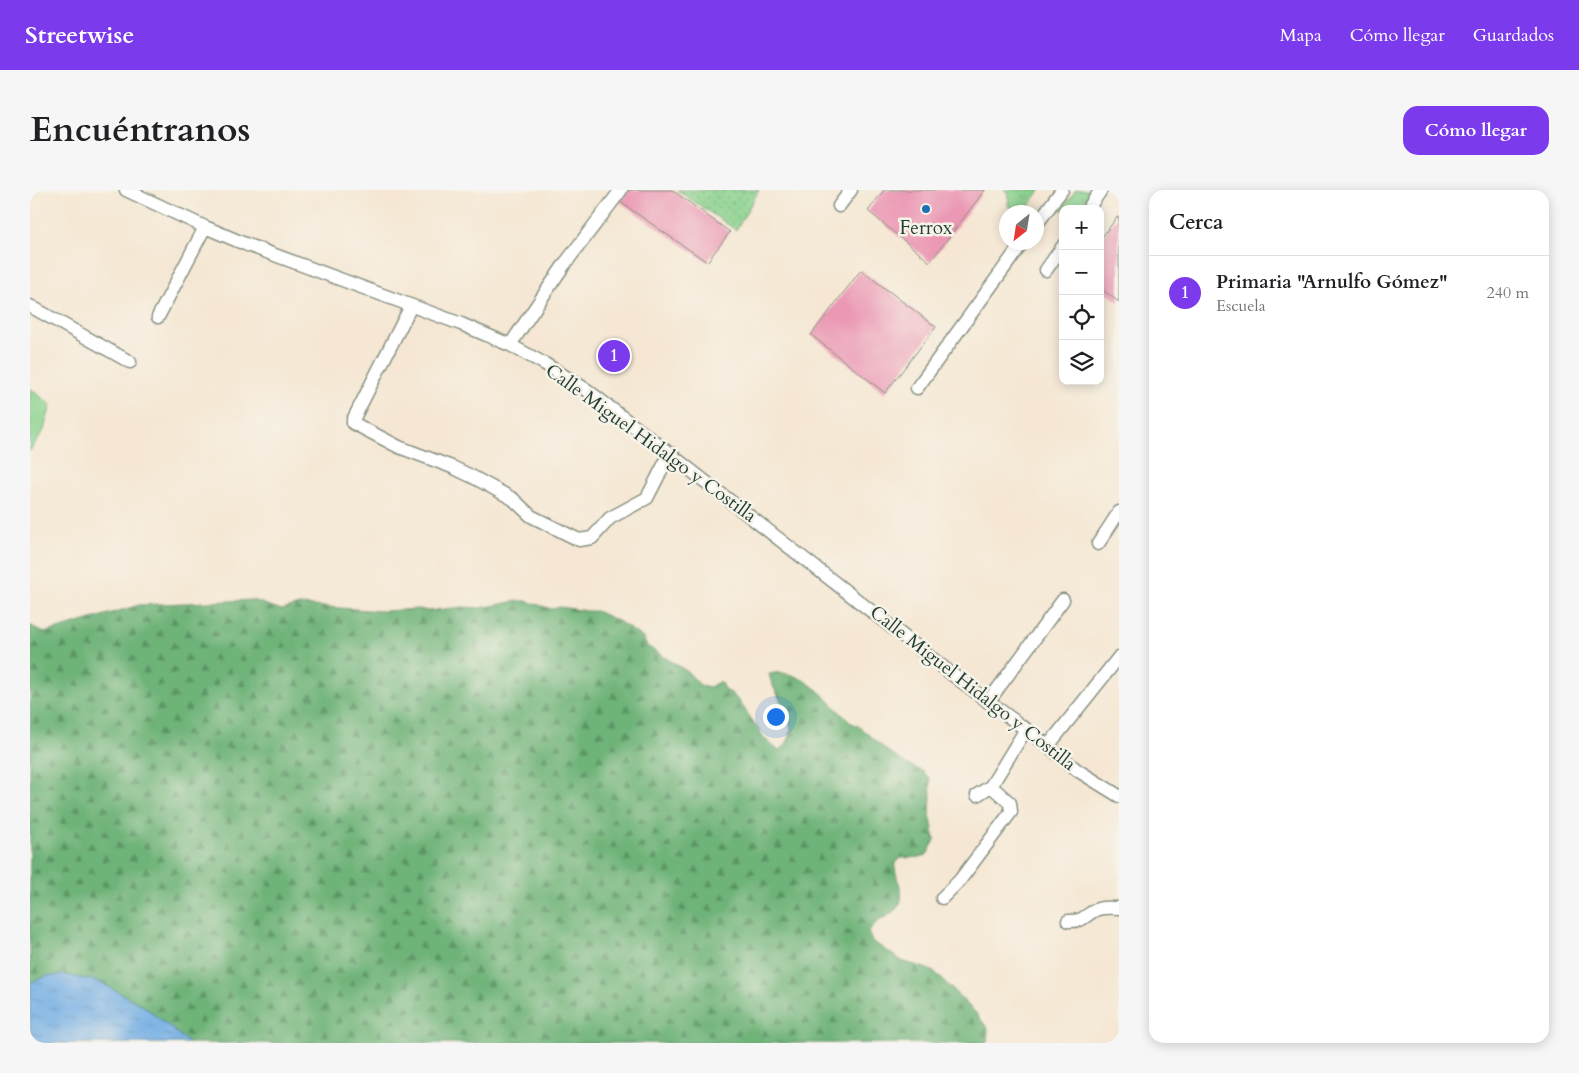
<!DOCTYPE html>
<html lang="es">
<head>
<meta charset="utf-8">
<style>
  body { margin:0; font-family:Cardo,serif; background:#f6f6f6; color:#202124 }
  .controls { position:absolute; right:15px; top:15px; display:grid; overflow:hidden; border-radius:10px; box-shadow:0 2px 12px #0003 }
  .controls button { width:45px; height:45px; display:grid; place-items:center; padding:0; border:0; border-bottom:1px solid #e0e0e0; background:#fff; color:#202124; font:25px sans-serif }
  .compass { position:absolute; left:969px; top:15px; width:45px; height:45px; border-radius:50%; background:#fff; box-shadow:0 2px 12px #0003; rotate:210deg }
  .you { position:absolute; left:745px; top:526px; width:18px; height:18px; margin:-12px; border:4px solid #fff; border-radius:50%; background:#1a73e8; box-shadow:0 0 0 8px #1a73e833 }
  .badge { display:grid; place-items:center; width:32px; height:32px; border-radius:50%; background:#7c3aed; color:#fff; font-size:16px; font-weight:700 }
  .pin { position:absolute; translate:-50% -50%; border:2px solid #fff; box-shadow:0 1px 5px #0006 }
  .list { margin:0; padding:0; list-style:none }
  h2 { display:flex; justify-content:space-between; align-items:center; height:65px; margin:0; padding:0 20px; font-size:21px }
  h2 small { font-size:16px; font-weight:400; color:#757577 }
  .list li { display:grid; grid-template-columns:32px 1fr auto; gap:15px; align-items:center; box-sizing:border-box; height:75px; padding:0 20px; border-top:1px solid #e0e0e0 }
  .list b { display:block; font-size:19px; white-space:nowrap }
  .list p { margin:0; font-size:16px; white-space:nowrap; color:#757577 }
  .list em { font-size:16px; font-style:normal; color:#757577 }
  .icon { flex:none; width:28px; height:28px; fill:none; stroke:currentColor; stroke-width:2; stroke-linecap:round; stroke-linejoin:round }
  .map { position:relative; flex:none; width:1089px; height:853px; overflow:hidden; border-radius:15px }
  header { display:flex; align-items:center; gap:30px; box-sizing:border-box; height:70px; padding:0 25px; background:#7c3aed; color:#fff }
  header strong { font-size:24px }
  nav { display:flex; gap:28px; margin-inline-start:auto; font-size:18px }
  .intro { display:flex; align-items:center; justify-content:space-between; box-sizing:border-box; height:120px; padding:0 30px }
  h1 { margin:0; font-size:35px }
  .button { padding:12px 22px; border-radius:15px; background:#7c3aed; color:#fff; font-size:18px; font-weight:700 }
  main { display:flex; gap:30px; padding:0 30px }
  aside { flex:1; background:#fff; border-radius:15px; box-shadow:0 2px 12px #0003 }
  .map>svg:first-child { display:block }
</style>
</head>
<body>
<header>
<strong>Streetwise</strong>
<nav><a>Mapa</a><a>Cómo llegar</a><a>Guardados</a></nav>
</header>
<div class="intro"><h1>Encuéntranos</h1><a class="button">Cómo llegar</a></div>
<main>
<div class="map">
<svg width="1089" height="853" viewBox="0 0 1089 853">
  <defs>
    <pattern id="grass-tufts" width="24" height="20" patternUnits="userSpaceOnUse" patternTransform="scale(1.25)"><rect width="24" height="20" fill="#88d18d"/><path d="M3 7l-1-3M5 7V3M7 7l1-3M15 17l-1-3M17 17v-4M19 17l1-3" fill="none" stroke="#6fab74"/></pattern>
    <pattern id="forest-firs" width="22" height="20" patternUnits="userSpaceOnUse" patternTransform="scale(1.25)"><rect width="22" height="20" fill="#6eb378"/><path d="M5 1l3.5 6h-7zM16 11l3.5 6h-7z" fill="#5a9363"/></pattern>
    <pattern id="park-dots" width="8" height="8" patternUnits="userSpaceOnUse" patternTransform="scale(1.25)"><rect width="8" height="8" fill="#88d18d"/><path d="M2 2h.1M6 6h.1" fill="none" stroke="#6fab74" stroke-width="1.8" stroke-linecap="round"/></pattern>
    <pattern id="water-ripples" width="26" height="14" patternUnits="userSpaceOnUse" patternTransform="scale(1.25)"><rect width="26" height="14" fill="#73aee4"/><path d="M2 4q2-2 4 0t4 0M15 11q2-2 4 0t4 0" fill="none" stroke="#5e8fba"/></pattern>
  </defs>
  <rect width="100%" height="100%" fill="#f7f3e8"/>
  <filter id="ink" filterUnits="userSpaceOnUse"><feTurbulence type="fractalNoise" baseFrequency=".02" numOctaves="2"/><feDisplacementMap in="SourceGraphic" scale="10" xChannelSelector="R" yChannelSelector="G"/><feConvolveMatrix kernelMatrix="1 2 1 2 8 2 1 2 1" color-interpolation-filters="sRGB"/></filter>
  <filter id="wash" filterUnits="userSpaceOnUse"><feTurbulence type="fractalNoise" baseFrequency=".0096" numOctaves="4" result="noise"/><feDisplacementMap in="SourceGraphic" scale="20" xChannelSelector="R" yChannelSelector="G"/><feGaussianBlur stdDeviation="1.12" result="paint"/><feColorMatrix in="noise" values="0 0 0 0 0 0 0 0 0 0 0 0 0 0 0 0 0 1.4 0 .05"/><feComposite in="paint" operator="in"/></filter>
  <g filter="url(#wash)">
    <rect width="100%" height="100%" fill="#f5e7d3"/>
    <path fill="url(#grass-tufts)" stroke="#548760" d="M974 0H1010L995 22H988L978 16 979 3Z
      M1046 0H1063L1050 19H1033V21L1031 20Z"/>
    <path fill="url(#forest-firs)" stroke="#467856" d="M222 410 252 420 269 415 351 421 389 419 398 421 432 417 450 418 487 411H496L522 419 530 417 557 421H566L590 432 613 448 617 456 658 482 670 495 680 497 690 491 694 499 702 504 709 511 735 549 749 561C778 538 744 509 739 484 772 476 798 511 820 532L828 536 860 563 876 574 894 582 900 588 901 606 900 624 905 650 897 665C888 669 880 667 870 668L865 675C865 685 870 693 871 702 874 720 858 724 846 733 843 736 841 739 838 742L842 751 872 771 898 779 906 783 946 823 958 839 957 853H159L115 817 70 792 17 786 0 793V435L14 443 109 415Z"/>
    <path fill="url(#park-dots)" stroke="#548760" d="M647 0H729L706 40Z"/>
    <path fill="#88d18d" stroke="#548760" d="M0 198 21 215 14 240 0 261Z"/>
    <path fill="url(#water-ripples)" stroke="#49768c" d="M36 785 70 792 115 817 159 853H0V793L17 786Z"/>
    <g id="blocks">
      <path fill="#eb98b4" d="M598 0H642L700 42 677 72 590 12Z
        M854 0H955L900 72 838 21Z
        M1087 27 1089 28V112L1070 98V50Z
        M831 80 906 137 855 203 781 145Z"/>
    </g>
  </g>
  <g filter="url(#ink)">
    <use href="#blocks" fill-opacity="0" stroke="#8a9284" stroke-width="1"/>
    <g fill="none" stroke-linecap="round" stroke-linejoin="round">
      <g stroke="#8a9284" stroke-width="15">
        <path id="minor" d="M96 0 175 37 215 54 431 134 480 155 515 174 557 200 622 250 923 485 1018 556 1047 580 1089 606
          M809 16 821 0
          M1058 19 1071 0
          M1006 35 1032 0
          M1016 80 1033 56
          M0 116 100 172
          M381 116 323 230V233L369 257 422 277 443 287 483 309 501 326 549 350 562 348 580 328 617 308 640 263
          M128 127 175 37
          M480 155 534 75 591 0
          M887 198 993 52
          M1068 354 1089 322
          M958 512 1033 410
          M1018 556 1089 467
          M947 605 961 596 996 539
          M912 708 930 690 981 622 980 613 961 596
          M1038 731C1055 732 1055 724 1068 719 1075 717 1082 718 1089 718"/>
      </g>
      <use href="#minor" stroke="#fff" stroke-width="12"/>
    </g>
  </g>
  <circle fill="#1f6fb2" stroke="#f7f3e8" stroke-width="2" cx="896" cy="19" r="5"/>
  <g text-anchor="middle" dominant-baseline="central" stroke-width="5" stroke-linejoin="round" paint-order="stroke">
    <g font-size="19" fill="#1f3d34" stroke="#f7f3e8">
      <text x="896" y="38">Ferrox</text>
    </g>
    <g font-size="19" fill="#1f3d34" stroke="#f7f3e8">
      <text transform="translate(621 253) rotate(36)">Calle Miguel Hidalgo y Costilla</text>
      <text transform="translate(943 498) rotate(38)">Calle Miguel Hidalgo y Costilla</text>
    </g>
  </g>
</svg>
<div class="controls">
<button>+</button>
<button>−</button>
<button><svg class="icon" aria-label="locate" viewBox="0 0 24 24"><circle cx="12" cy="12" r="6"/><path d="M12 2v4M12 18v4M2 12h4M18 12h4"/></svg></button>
<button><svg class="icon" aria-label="layers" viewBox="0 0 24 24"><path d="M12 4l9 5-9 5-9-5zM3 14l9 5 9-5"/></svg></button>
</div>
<svg class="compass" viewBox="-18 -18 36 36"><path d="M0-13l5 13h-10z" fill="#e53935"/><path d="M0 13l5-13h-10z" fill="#757577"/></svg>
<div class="you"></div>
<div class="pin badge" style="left:584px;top:166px">1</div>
</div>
<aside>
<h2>Cerca<small></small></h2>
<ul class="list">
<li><span class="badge">1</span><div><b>Primaria &quot;Arnulfo Gómez&quot;</b><p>Escuela</p></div><em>240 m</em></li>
</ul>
</aside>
</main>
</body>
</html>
